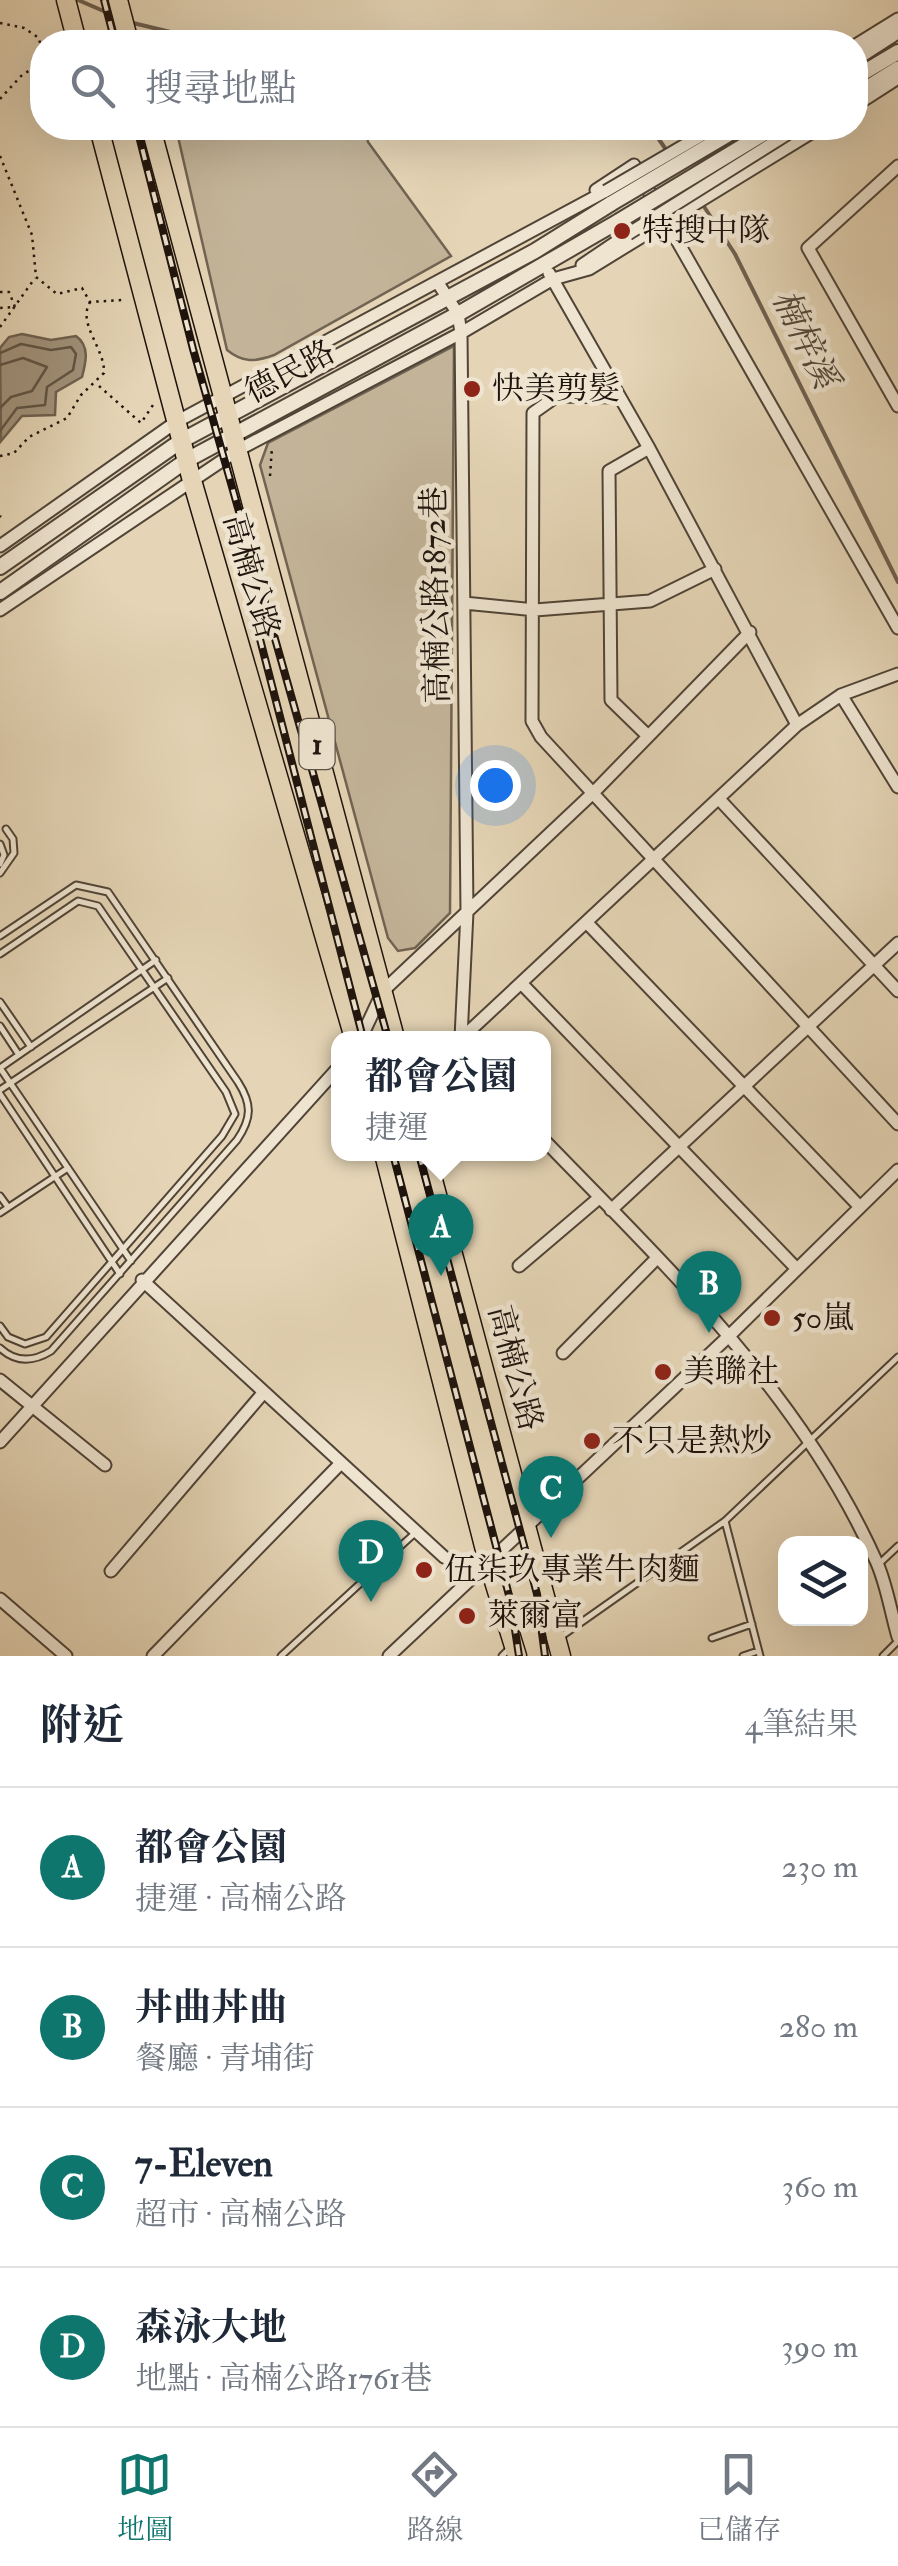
<!DOCTYPE html>
<html lang="zh-TW">
<head>
<meta charset="utf-8">
<style>
  body { margin:0; font-family:"IM FELL Double Pica","Noto Serif TC",serif; background:#f6f6f7; color:#1f2937 }
  .controls { position:absolute; right:30px; bottom:30px; display:grid; overflow:hidden; border-radius:20px; box-shadow:0 10px 40px #0002 }
  .controls button { width:90px; height:90px; display:grid; place-items:center; padding:0; border:0; border-bottom:2px solid #e0e1e3; background:#fff; color:#1f2937; font:50px sans-serif }
  .you { position:absolute; left:495px; top:785px; width:35px; height:35px; margin:-25px; border:8px solid #fff; border-radius:50%; background:#1a73e8; box-shadow:0 0 0 15px #1a73e833 }
  .badge { display:grid; place-items:center; width:65px; height:65px; border-radius:50%; background:#0f766e; color:#fff; font-size:32px; font-weight:700 }
  .pin { position:absolute; translate:-50% -82px; filter:drop-shadow(0 2px 5px #0008) }
  .pin::after { content:''; position:absolute; top:52px; width:35px; height:30px; background:inherit; clip-path:polygon(0 0,100% 0,50% 100%) }
  .popup { position:absolute; left:331px; top:1031px; width:220px; height:130px; box-sizing:border-box; display:grid; place-content:center; border-radius:20px; background:#fff; filter:drop-shadow(0 2px 8px #0005); font-size:32px; white-space:nowrap; color:#747a83 }
  .popup b { font-size:38px; color:#1f2937 }
  .popup::after { content:''; position:absolute; left:50%; top:100%; margin-left:-20px; border:20px solid transparent; border-top-color:#fff }
  .list { margin:0; padding:0; list-style:none }
  h2 { display:flex; justify-content:space-between; align-items:center; height:130px; margin:0; padding:0 40px; font-size:42px }
  h2 small { font-size:32px; font-weight:400; color:#747a83 }
  .list li { display:grid; grid-template-columns:65px 1fr auto; gap:30px; align-items:center; box-sizing:border-box; height:160px; padding:0 40px; border-top:2px solid #e0e1e3 }
  .list b { display:block; font-size:38px; white-space:nowrap }
  .list p { margin:0; font-size:32px; white-space:nowrap; color:#747a83 }
  .list em { font-size:32px; font-style:normal; color:#747a83 }
  .icon { flex:none; width:55px; height:55px; fill:none; stroke:currentColor; stroke-width:2; stroke-linecap:round; stroke-linejoin:round }
  .map { position:relative; flex:none; width:898px; height:1656px; overflow:hidden }
  .search { position:absolute; background:#fff; box-shadow:0 10px 40px #0002; left:30px; right:30px; top:30px; height:110px; display:flex; align-items:center; gap:25px; box-sizing:border-box; padding:0 35px; border-radius:40px; color:#747a83; font-size:38px }
  .sheet { height:770px; background:#fff }
  nav { display:flex; justify-content:space-around; align-items:center; box-sizing:border-box; height:140px; border-top:2px solid #e0e1e3; background:#fff; font-size:28px; color:#747a83 }
  nav a { display:grid; justify-items:center; gap:5px }
  nav .on { color:#0f766e }
  .map>svg:first-child { display:block }
</style>
</head>
<body>
<div class="map">
<svg width="898" height="1656" viewBox="0 0 898 1656">
  <rect width="100%" height="100%" fill="#e5d5b6"/>
  <filter id="stains"><feTurbulence type="fractalNoise" baseFrequency=".002" numOctaves="4"/><feColorMatrix values="0 0 0 0 .2 0 0 0 0 .09 0 0 0 0 .02 0 0 0 .5 -.17"/></filter>
  <radialGradient id="worn" r=".72"><stop offset=".6" stop-color="#630" stop-opacity="0"/><stop offset="1" stop-color="#630" stop-opacity=".3"/></radialGradient>
  <path fill="#c3b499" stroke="#716453" stroke-width="2.5" d="M176 128H366L368 142 451 256 274 355C255 362 243 363 227 350Z
    M454 346 450 913 415 948 398 951 388 938 260 465 268 443Z"/>
  <path fill="#a2937d" stroke="#6e6050" stroke-width="2.5" d="M22 334 51 340 76 336C90 346 86 362 82 377L56 392 55 415 22 416 1 441 0 348 9 337Z"/>
  <g fill="none" stroke-linecap="round" stroke-linejoin="round">
    <path stroke="#605445" stroke-width="2.5" d="M0 353 21 344 51 350 71 347 76 354 73 370 47 387 45 405 17 408 0 431
      M0 365 23 358 47 367 32 391 11 397 0 408"/>
    <path stroke="#6e6050" stroke-width="4" d="M78 0 115 16
      M133 23 208 41 439 37 540 42
      M651 128 667 151
      M703 205 735 254 898 582"/>
    <g stroke="#504437" stroke-width="9">
      <path id="service" d="M0 844 4 855 0 864
        M0 873 14 853 13 839 6 829
        M0 936 76 885 108 892 238 1082C252 1104 252 1118 237 1140L51 1351C33 1362 16 1363 0 1348
        M0 954 78 901 98 906 226 1092 235 1114 222 1136 46 1337 25 1344 8 1337 0 1326
        M0 1002 31 1047
        M0 1026 19 1055
        M0 1068 131 1261
        M0 1068 156 960
        M0 1090 168 978
        M0 1094 120 1274
        M0 1196 8 1207
        M0 1213 68 1168
        M725 1521 760 1656
        M393 1553 414 1534
        M880 1563 898 1546
        M559 1638 725 1521 898 1357
        M712 1638 752 1624
        M281 1656 376 1569
        M502 1656 511 1647
        M743 1656 758 1651
        M883 1656 898 1641"/>
    </g>
    <g stroke="#504437" stroke-width="15">
      <path id="minor" d="M856 45 898 19
        M856 93 898 67
        M856 105 898 78
        M898 166 808 248 898 406
        M596 190 634 165 898 628
        M582 265 628 234
        M549 273 649 448 797 725
        M438 283 458 314 461 333 467 912 461 1038
        M618 397 557 396 533 413 532 721 541 737 898 1124
        M0 546 176 422 606 191
        M464 603 535 610 650 601 715 569
        M0 610 238 450 461 333 553 279 589 269 819 128
        M841 695 898 787
        M648 736 611 700 609 471 649 448
        M719 799 898 991
        M589 925 860 1207
        M522 984 796 1268
        M361 1038 383 991 594 792 750 632
        M462 1038 797 725 841 695 898 674
        M544 1140C669 1269 803 1396 877 1563 887 1586 891 1613 898 1637
        M611 1210 898 943
        M519 1266 599 1198
        M142 1280 444 1557 466 1567 484 1563
        M563 1353 657 1258
        M0 1380 105 1465
        M0 1442 338 1068
        M111 1571 264 1392
        M0 1599 66 1656
        M153 1656 341 1463
        M389 1656 730 1335 898 1170"/>
    </g>
    <g stroke="#504437" stroke-width="18">
      <path id="tertiary" d="M856 58 898 31
        M856 77 898 52
        M0 567 181 441 535 251 612 203
        M0 592 187 460 458 314 619 221"/>
    </g>
    <g stroke="#1f140d" stroke-width="21">
      <path id="primary" d="M66 0 77 42
        M118 0 129 42
        M99 128 191 477 354 1038
        M151 128 395 1038
        M384 1154 488 1562 517 1656
        M426 1154 561 1656"/>
    </g>
    <path stroke="#1f140d" stroke-width="2.5" stroke-dasharray="2.5 5" stroke-linecap="butt" d="M0 23 24 28 39 38 42 54
      M0 99 21 76 42 62
      M0 156 32 235 36 277 57 294 82 288 90 302 122 300
      M0 292H9L15 307 0 308
      M0 327 35 278
      M99 386 141 423 155 402
      M0 456 14 453 29 437 67 418 81 395 104 373C105 348 77 324 90 302
      M270 476 272 447
      M0 516 1 517"/>
    <use href="#service" stroke="#eee4d0" stroke-width="5"/>
    <use href="#minor" stroke="#eee4d0" stroke-width="11"/>
    <use href="#tertiary" stroke="#eee4d0" stroke-width="14"/>
    <use href="#primary" stroke="#e5d5b6" stroke-width="18"/>
    <g stroke="#1f140d" stroke-width="8">
      <path id="rail" d="M104 0 115 42
        M137 128 193 349 388 1038
        M254 616 363 1038
        M393 1154 511 1603 519 1656
        M419 1154 537 1594 545 1656"/>
    </g>
    <use href="#rail" stroke="#eee4d0" stroke-width="4" stroke-dasharray="11" stroke-linecap="butt"/>
    <g stroke="#504437" stroke-width="15" stroke-linecap="butt">
      <path id="minor-bridge" d="M606 191 714 128
        M628 234 797 128"/>
    </g>
    <g stroke="#504437" stroke-width="18" stroke-linecap="butt">
      <path id="tertiary-bridge" d="M612 203 739 128
        M619 221 773 128"/>
    </g>
    <use href="#minor-bridge" stroke="#eee4d0" stroke-width="11"/>
    <use href="#tertiary-bridge" stroke="#eee4d0" stroke-width="14"/>
  </g>
  <g fill="#8f2418" stroke="#eee4d0" stroke-width="4">
    <circle cx="622" cy="231" r="10"/>
    <circle cx="472" cy="389" r="10"/>
    <circle cx="772" cy="1318" r="10"/>
    <circle cx="663" cy="1372" r="10"/>
    <circle cx="592" cy="1441" r="10"/>
    <circle cx="424" cy="1570" r="10"/>
    <circle cx="467" cy="1616" r="10"/>
  </g>
  <g text-anchor="middle" dominant-baseline="central" stroke-width="9" stroke-linejoin="round" paint-order="stroke">
    <rect fill="#eee4d0" stroke="#5d5248" stroke-width="2.5" x="299.5" y="719" width="35" height="50" rx="8"/>
    <g font-size="30" font-weight="bold" fill="#1f140d">
      <text x="317" y="744">1</text>
    </g>
    <g font-size="32" fill="#1f140d" stroke="#eee4d0" text-anchor="start">
      <text x="642" y="231">特搜中隊</text>
      <text x="492" y="389">快美剪髮</text>
      <text x="792" y="1318">50嵐</text>
      <text x="683" y="1372">美聯社</text>
      <text x="612" y="1441">不只是熱炒</text>
      <text x="444" y="1570">伍柒玖專業牛肉麵</text>
      <text x="487" y="1616">萊爾富</text>
    </g>
    <g font-size="32" fill="#1f140d" stroke="#eee4d0">
      <text transform="translate(290 372) rotate(-28)">德民路</text>
      <text transform="translate(251 576) rotate(74)">高楠公路</text>
      <text transform="translate(436 595) rotate(-91)">高楠公路1872巷</text>
      <text transform="translate(515 1368) rotate(75)">高楠公路</text>
    </g>
    <g font-size="35" font-style="italic" fill="#53473a" stroke="#eee4d0">
      <text transform="translate(805 339) rotate(64)">楠梓溪</text>
    </g>
  </g>
  <rect width="100%" height="100%" filter="url(#stains)"/>
  <rect width="100%" height="100%" fill="url(#worn)"/>
</svg>
<div class="controls">
<button><svg class="icon" aria-label="layers" viewBox="0 0 24 24"><path d="M12 4l9 5-9 5-9-5zM3 14l9 5 9-5"/></svg></button>
</div>
<div class="you"></div>
<div class="pin badge" style="left:441px;top:1276px">A</div>
<div class="popup"><b>都會公園</b>捷運</div>
<div class="pin badge" style="left:709px;top:1333px">B</div>
<div class="pin badge" style="left:551px;top:1538px">C</div>
<div class="pin badge" style="left:371px;top:1602px">D</div>
<div class="search"><svg class="icon" aria-label="search" viewBox="0 0 24 24"><circle cx="10" cy="10" r="6"/><path d="M15 15l6 6"/></svg>搜尋地點</div>
</div>
<section class="sheet">
<h2>附近<small>4筆結果</small></h2>
<ul class="list">
<li><span class="badge">A</span><div><b>都會公園</b><p>捷運 · 高楠公路</p></div><em>230 m</em></li>
<li><span class="badge">B</span><div><b>丼曲丼曲</b><p>餐廳 · 青埔街</p></div><em>280 m</em></li>
<li><span class="badge">C</span><div><b>7-Eleven</b><p>超市 · 高楠公路</p></div><em>360 m</em></li>
<li><span class="badge">D</span><div><b>森泳大地</b><p>地點 · 高楠公路1761巷</p></div><em>390 m</em></li>
</ul>
</section>
<nav>
<a class="on"><svg class="icon" aria-label="map" viewBox="0 0 24 24"><path d="M3 6l6-2 6 2 6-2v14l-6 2-6-2-6 2zM9 4v14M15 6v14"/></svg>地圖</a>
<a><svg class="icon" aria-label="directions" viewBox="0 0 24 24"><path d="M12 3l9 9-9 9-9-9zM9 14v-3h6M13 9l2 2-2 2"/></svg>路線</a>
<a><svg class="icon" aria-label="saved" viewBox="0 0 24 24"><path d="M7 4h10v16l-5-4-5 4z"/></svg>已儲存</a>
</nav>
</body>
</html>
